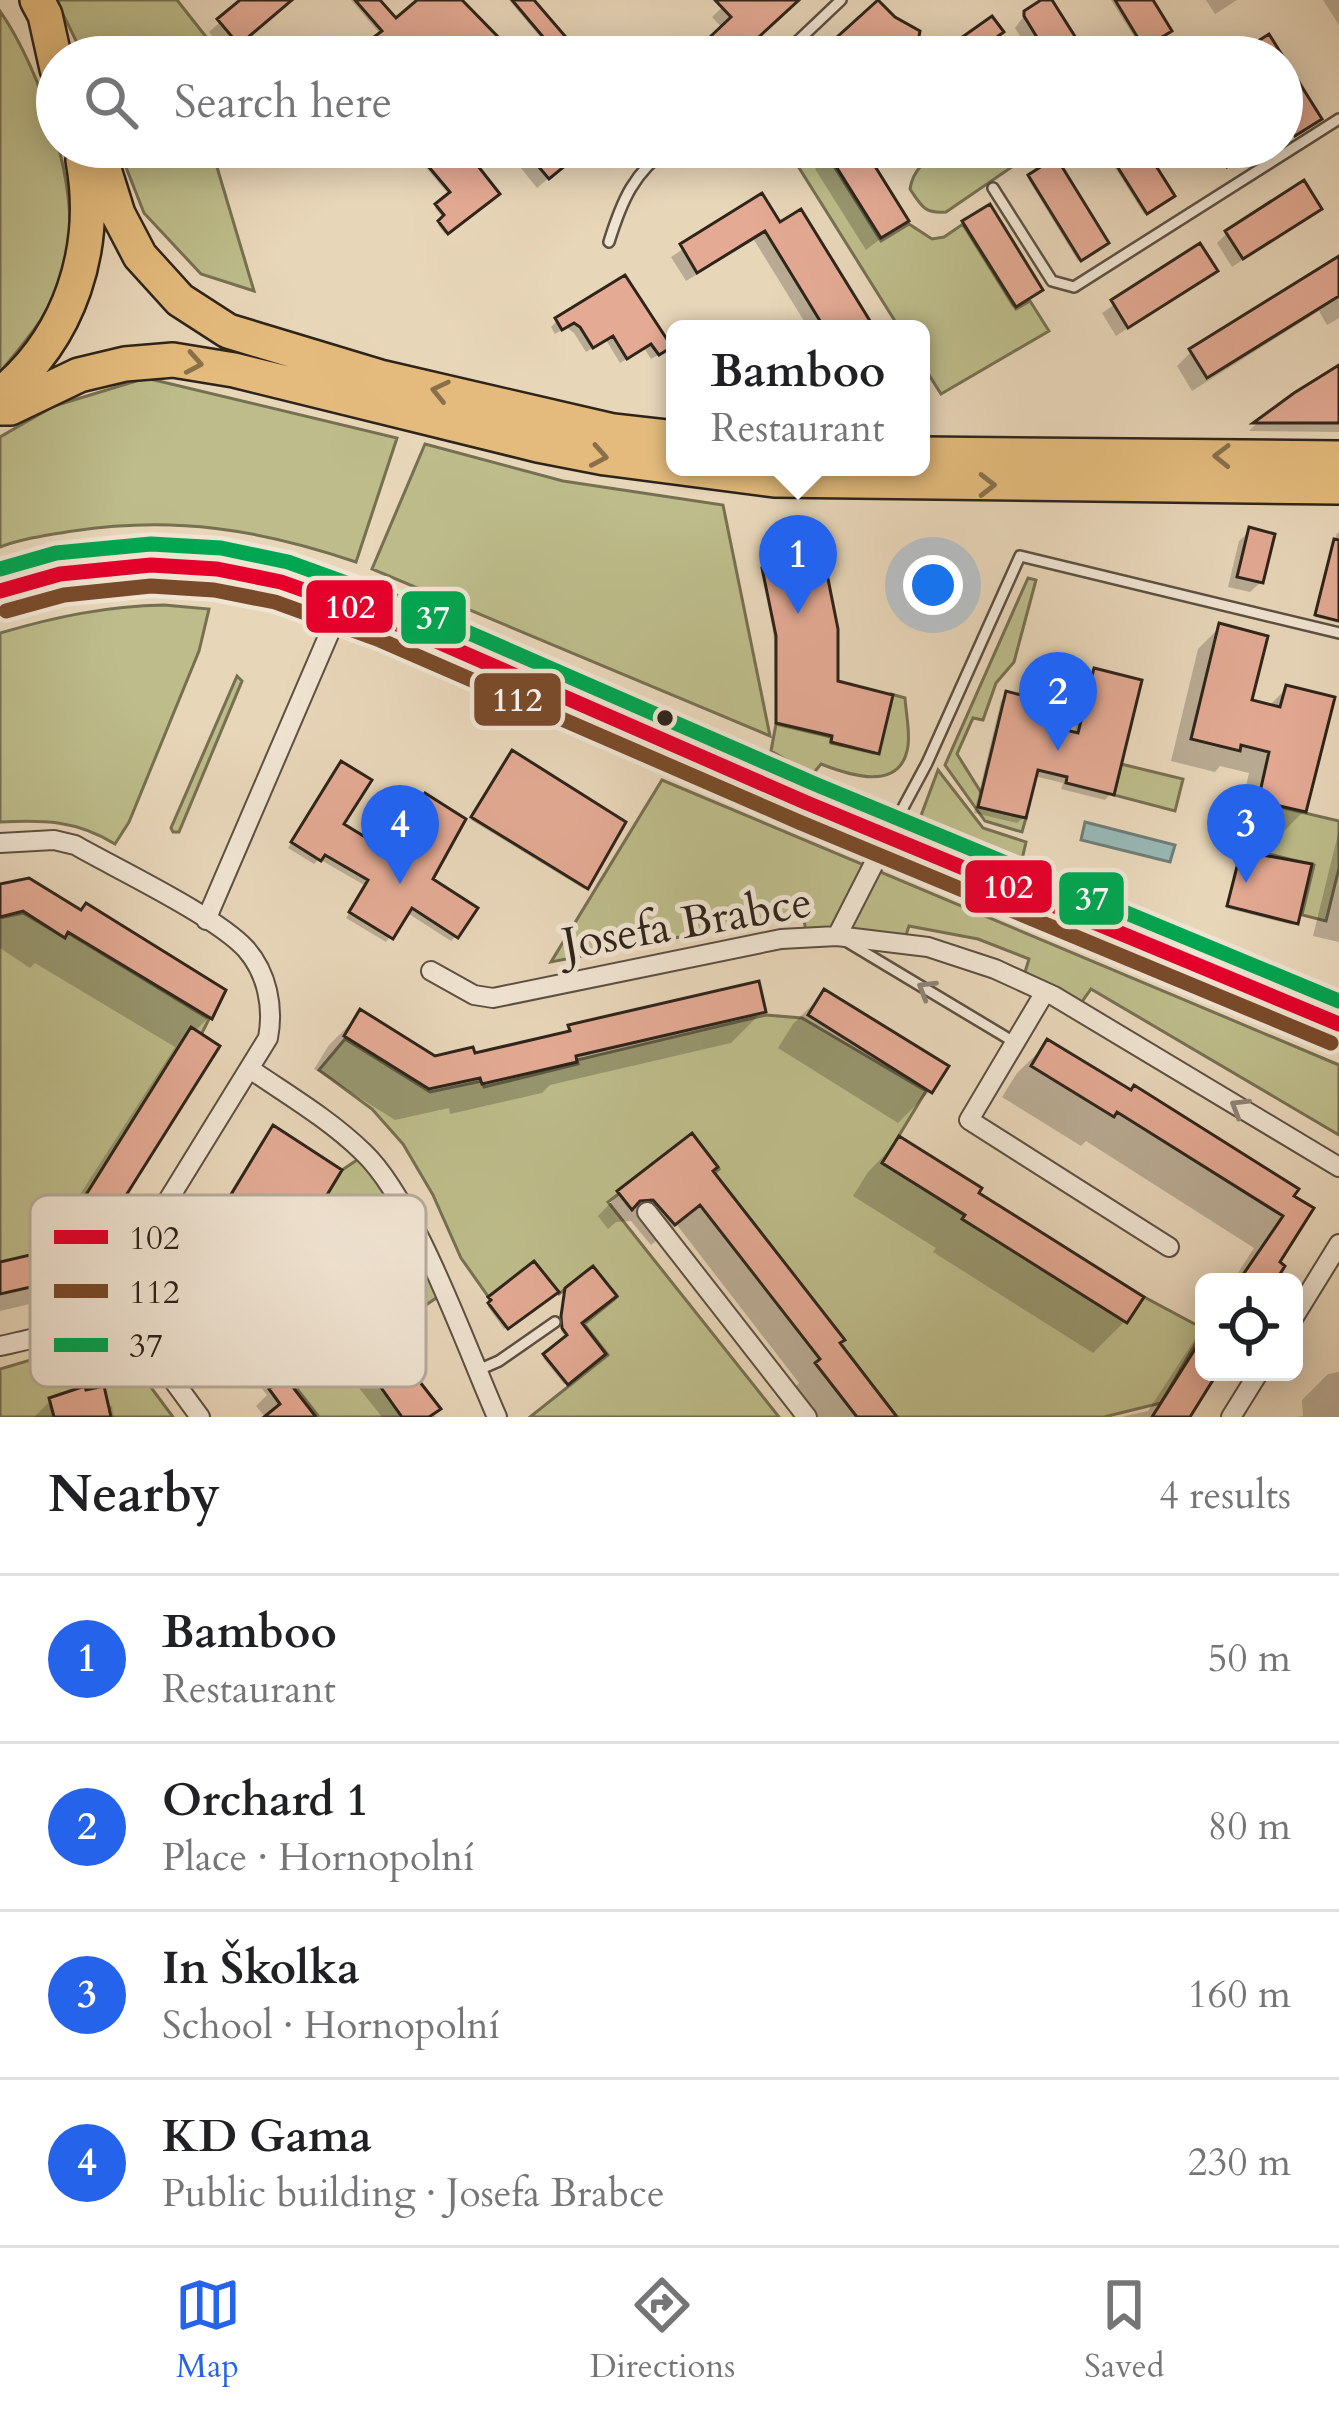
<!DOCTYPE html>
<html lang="en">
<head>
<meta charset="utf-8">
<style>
  body { margin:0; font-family:Cardo,serif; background:#f2f2f2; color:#202124 }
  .controls { position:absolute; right:36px; bottom:36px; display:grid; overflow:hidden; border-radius:18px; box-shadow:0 6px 30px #0003 }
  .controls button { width:108px; height:108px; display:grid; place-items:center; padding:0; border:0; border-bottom:3px solid #e0e0e0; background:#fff; color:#202124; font:60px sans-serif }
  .you { position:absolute; left:933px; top:585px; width:42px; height:42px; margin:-30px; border:9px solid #fff; border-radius:50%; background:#1a73e8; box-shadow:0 0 0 18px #1a73e833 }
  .badge { display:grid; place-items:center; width:78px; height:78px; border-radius:50%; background:#2563eb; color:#fff; font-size:39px; font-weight:700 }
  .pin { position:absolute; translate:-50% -99px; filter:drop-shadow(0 3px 6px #0008) }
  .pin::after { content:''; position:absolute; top:63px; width:42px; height:36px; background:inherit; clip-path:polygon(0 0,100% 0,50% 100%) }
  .popup { position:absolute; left:666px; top:320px; width:264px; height:156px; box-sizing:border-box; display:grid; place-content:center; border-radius:18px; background:#fff; filter:drop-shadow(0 3px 9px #0005); font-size:39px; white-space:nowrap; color:#757577 }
  .popup b { font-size:45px; color:#202124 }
  .popup::after { content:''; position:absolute; left:50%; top:100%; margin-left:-24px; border:24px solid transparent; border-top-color:#fff }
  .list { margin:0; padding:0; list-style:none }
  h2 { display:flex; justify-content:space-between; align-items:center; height:156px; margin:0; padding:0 48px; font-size:51px }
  h2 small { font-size:39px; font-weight:400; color:#757577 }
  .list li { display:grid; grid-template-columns:78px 1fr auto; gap:36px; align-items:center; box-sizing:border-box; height:168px; padding:0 48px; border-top:3px solid #e0e0e0 }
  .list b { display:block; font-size:45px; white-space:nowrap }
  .list p { margin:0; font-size:39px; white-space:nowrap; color:#757577 }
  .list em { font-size:39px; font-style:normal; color:#757577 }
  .icon { flex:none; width:66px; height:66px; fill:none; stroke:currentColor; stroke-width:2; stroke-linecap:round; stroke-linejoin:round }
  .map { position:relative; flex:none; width:1339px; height:1417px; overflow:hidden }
  .search { position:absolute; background:#fff; box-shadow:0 6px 30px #0003; left:36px; right:36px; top:36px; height:132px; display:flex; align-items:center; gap:30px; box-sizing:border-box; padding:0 42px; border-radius:66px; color:#757577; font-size:45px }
  .sheet { height:828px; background:#fff }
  nav { display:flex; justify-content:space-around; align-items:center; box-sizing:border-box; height:168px; border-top:3px solid #e0e0e0; background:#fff; font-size:33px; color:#757577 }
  nav a { display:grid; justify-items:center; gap:6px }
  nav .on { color:#2563eb }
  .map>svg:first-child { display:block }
</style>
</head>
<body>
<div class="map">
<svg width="1339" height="1417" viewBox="0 0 1339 1417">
  <rect width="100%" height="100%" fill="#e8d6b9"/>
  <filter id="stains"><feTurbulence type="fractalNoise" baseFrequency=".00167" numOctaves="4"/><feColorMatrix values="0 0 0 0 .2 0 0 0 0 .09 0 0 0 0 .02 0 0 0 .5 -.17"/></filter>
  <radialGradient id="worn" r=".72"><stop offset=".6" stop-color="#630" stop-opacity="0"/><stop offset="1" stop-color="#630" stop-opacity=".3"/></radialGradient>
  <path fill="#bdbc8a" stroke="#767052" stroke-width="3" d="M56 0H177L222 57H84Z
    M0 11C40 68 82 190 67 261 57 305 28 339 0 372Z
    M118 147H211L254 291 201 274 144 213Z
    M786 147H843L828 157 881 241 909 224 932 239 944 237 963 224 1016 309 1030 301 1049 331 941 394 921 362V329H900Z
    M945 147H1041L946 212C925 214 921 206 910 189 913 168 928 159 945 147Z
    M146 378 397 438 356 562C259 529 174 516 73 531 48 535 24 538 0 547V437L54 406Z
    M425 444 563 481 723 505 770 736 372 569Z
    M1028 578 1036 580 1014 662 996 683 983 720 973 718 957 754 982 794 979 807 1026 818 1022 832 985 821 945 765Z
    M164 605 209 609 199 651 129 822 115 844C76 820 44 820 0 822V633C55 617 106 606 164 605Z
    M237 676 242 681 179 832H173L171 828Z
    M891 694 905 698C906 713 910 731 908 746 901 793 849 775 821 764L812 775 771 751 776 724 831 737V743L877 753Z
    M1121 764 1183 779 1175 811 1114 795Z
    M938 770 983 828 1026 842 1021 864 919 821Z
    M662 780 1339 1065V1135L1091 989 1076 1010 1022 982 1029 959 978 939 909 926 903 944 808 938 803 917 762 921 551 962Z
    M1258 802 1339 821V868L1326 921 1302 915 1314 865 1248 849Z
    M23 913 64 937 68 933 209 1019 201 1035 190 1029 74 1214 68 1211 42 1253 0 1263V918Z
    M766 1015 802 1018 926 1091 883 1162 1127 1322 1144 1297 1204 1329 1161 1403 1104 1417H897L840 1344 844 1339 726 1190 704 1182 719 1169 693 1137 608 1202 779 1417H530L608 1355 584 1324 617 1297 593 1267 559 1294 535 1263 490 1299 461 1258 433 1195 403 1144 372 1109 319 1070 345 1039 430 1092 482 1081 484 1087 578 1064 577 1060Z
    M366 1154 442 1294 359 1351 408 1417H319L287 1376 321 1348 297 1318 274 1336 262 1321 250 1330C209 1280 226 1270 256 1221L262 1223 270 1210 265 1207 275 1190 283 1200 313 1218 342 1170Z
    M125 1330 152 1366 141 1374 173 1417H0V1369L85 1344 103 1332 109 1339Z"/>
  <path fill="#98b8b5" stroke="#6e7d77" stroke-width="3" d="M1085 822 1175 845 1170 862 1081 840Z"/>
  <path fill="#0003" d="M245 0H290L227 53 209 32Z
    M351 0H373L396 23 422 0H459L509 57H388L374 42 381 35Z
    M509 0H531L579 57H557Z
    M730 0H795L734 57H693L723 29 712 17Z
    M1049 0 1084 57H1033L1015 28 1026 13Z
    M1111 0H1150L1166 33 1141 48Z
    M1206 0H1237L1215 14Z
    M1323 0H1339V25Z
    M424 147H468L463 151 496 194 445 234 438 225 444 219 435 208 450 196 415 155Z
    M532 147H585L537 188 516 162Z
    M841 147H859L905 220 866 250 815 169Z
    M1102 147H1141L1169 198 1144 214Z
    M1030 177 1103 245 1078 261 1028 179Z
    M762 197 780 226 871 329H809L754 240 686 281 671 257Z
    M1318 209 1232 267 1217 243 1227 233Z
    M964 224 1037 291 1012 307 962 226Z
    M1199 248 1214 271 1116 336 1102 313Z
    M1339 259V318L1327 325 1319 311 1192 391 1177 366 1191 352Z
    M624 279 662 353 651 359 644 348 620 363 606 340 586 352 574 333 566 327 555 334 551 327 557 321Z
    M1339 368V432L1249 431 1255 425Z
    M1250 531 1261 582 1250 592 1228 587 1239 541Z
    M1337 533H1339V623L1315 617Z
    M764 570H809L835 684 876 753 874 755 830 744 832 738 775 724 774 639Z
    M1220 627 1248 702 1268 707 1287 688 1304 811 1282 833 1238 822 1249 773 1220 766 1215 772 1171 761 1198 649Z
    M1095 671 1111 793 1105 800 1061 789 1063 783 1034 776 1024 817 1017 823 974 813 1001 701 1007 695 1046 728 1074 735 1088 678Z
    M511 757 586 887 584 889 471 820Z
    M337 769 340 825 429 880 456 936 451 941 406 912 386 942 346 918 366 886 319 859 314 864 288 848Z
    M1339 830V942L1313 936Z
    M1242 855 1295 923 1293 925 1226 908Z
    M0 887 209 1017 194 1032 101 1230 34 1303 0 1311V1265L33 1257 44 1238 66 1216 175 1047 35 963 30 968 0 948Z
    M825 992 930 1091 898 1123 778 1048 793 1024Z
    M763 1011 731 1043 550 1085 542 1093 450 1114 449 1108 395 1120 314 1069 329 1045 361 1013 434 1059 473 1057 562 1036 570 1027Z
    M1048 1043 1295 1190 1275 1263 1281 1267 1272 1282H1232L1254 1248 1086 1141 1081 1146 1002 1097 1017 1073Z
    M273 1129 311 1217 299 1229 267 1210 210 1283 199 1277 182 1293 172 1287 261 1142Z
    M899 1140 975 1194 1125 1321 1093 1353 933 1252 936 1248 853 1196 868 1172Z
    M710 1171 837 1344 893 1417H818L795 1387 799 1383 677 1225 651 1245 631 1221 616 1222 608 1229 598 1216 619 1194Z
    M534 1265 555 1292 504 1329 488 1307V1301Z
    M593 1270 578 1323 602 1354 564 1384 543 1358 567 1339 561 1331 564 1293Z
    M1204 1325V1372H1215L1186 1417H1121L1148 1411Z
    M192 1332 248 1335 312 1417H265L256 1406 267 1395 229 1347 197 1371 178 1347Z
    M357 1353 432 1413 436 1417H382L343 1368Z
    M1339 1372V1417H1297L1303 1416 1302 1400 1328 1374Z
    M51 1400 112 1406 114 1417H34Z"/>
  <path fill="#e4aa94" stroke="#2e241a" stroke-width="3" d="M240 0H292L239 45 217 19Z
    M355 0H380L396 18 417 0H462L504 43 487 57H391L374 37 382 31Z
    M512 0H534L583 57H560Z
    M715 0H799L737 57H689L731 17Z
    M878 0 895 17 920 31 918 42 902 57H815Z
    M1041 0H1052L1088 57H1049L1024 16V11Z
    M1115 0H1153L1172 31 1144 48Z
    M992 16 1004 32 997 37 1007 52 1001 57H934Z
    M1269 34 1322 119 1295 136 1282 115V57H1233Z
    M412 147H463L500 194 448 234 438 221 444 215 435 204 450 192Z
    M522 147H588L549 179Z
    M836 147H863L909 221 881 238 827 152Z
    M1105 147H1144L1175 196 1147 214Z
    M1215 147H1259L1227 167Z
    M1056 157 1109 243 1081 261 1028 175Z
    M1304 180 1322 209 1243 259 1225 231Z
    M762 193 780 222 801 209 875 329H825L765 231 697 273 680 244Z
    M990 204 1043 290 1016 307 962 221Z
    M1200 243 1218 271 1128 328 1111 300Z
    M1339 256V296L1207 378 1189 349Z
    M625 275 672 347 659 355 651 344 627 359 613 336 593 348 580 327 574 323 562 330 555 318Z
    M1339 365V423H1253L1294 393Z
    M1249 527 1275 534 1263 583 1237 577Z
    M1334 539 1339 540V621L1315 615Z
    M809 558 811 566 825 564 838 629V681L893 695 879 754 831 742 832 736 776 723V636L762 568Z
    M1219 623 1268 636 1252 700 1280 707 1286 685 1335 697 1306 812 1258 801 1269 752 1241 745 1240 751 1191 739Z
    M1094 668 1142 680 1114 795 1066 783 1067 777 1038 770 1026 818 978 807 1006 691 1055 704 1049 726 1078 733Z
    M512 750 626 822 588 889 471 817Z
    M341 761 372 780 344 824 388 851 425 793 466 819 433 879 478 908 458 938 412 908 393 939 349 912 368 880 325 855 321 861 291 842Z
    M1241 851 1312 864 1298 924 1227 906Z
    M29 878 81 910 86 903 226 990 212 1019 68 932 65 938 23 911 0 917V884Z
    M759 981 766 1012 576 1056 577 1062 482 1084 480 1078 429 1089 344 1036 360 1009 435 1056 473 1047 475 1053 570 1031 568 1025Z
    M824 989 949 1066 932 1093 808 1015Z
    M191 1027 220 1046 103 1232 95 1227 62 1280 0 1294V1262L43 1252 68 1210 74 1214Z
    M1047 1039 1131 1090 1134 1085 1299 1189 1294 1196 1314 1208 1280 1262 1285 1266 1275 1282H1238L1283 1216 1117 1112 1114 1117 1031 1066Z
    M273 1125 342 1170 313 1218 278 1197 262 1224 256 1221 225 1272 209 1263 197 1282 183 1274Z
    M692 1133 718 1167 713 1171 845 1340 840 1343 897 1417H857L815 1363 820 1359 700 1205 675 1225 653 1200 640 1201 632 1210 617 1191Z
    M899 1136 982 1188 979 1193 1144 1297 1127 1323 962 1219 965 1215 882 1163Z
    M534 1261 559 1292 508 1329 488 1303 491 1300 488 1297Z
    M593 1266 617 1296 582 1323 606 1354 568 1385 543 1354 567 1335 562 1328 561 1316 565 1288Z
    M227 1302 249 1331 261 1322 272 1337 295 1320 319 1351 285 1377 316 1417H264L280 1404 269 1389 281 1380 244 1335 213 1359 190 1330Z
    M381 1332 441 1409 429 1417H402L355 1351Z
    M1204 1335V1372H1218L1190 1417H1152Z
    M85 1386 86 1390 104 1386 111 1417H54L49 1398Z"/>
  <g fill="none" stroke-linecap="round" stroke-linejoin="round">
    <g stroke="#5c5042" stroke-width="14">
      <path id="lane" d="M781 57 841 0
        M993 188 1052 281 1074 287 1339 119
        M609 242C622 200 634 172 670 147
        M890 832 927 763 1020 556 1339 633
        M849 943 1014 1042
        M476 1371 499 1361 555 1322"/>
    </g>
    <g stroke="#5c5042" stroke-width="22">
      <path id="street" d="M0 843 54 840 75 845C117 869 216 916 246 949 267 973 274 1007 268 1038L101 1309C71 1332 36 1338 0 1346
        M206 920 342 604
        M837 936 888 836
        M431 971 474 995 493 998 781 939 837 936 928 947 995 969 1054 996 1339 1167
        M1045 992 969 1120 1169 1247
        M250 1069C288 1095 329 1119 363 1152 415 1201 466 1347 497 1417
        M647 1212 807 1417
        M108 1301 126 1316 200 1417
        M1294 1317 1339 1244
        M1231 1417 1259 1372"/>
    </g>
    <g stroke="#2e241a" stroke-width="32">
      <path id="secondary" d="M0 591 60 574 151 565 217 569 281 582 388 620 807 803 1339 1024"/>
    </g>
    <g stroke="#2e241a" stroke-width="38">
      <path id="highway" d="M37 0 45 15 57 69
        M97 147 118 214 140 256 180 300 228 331 380 377 613 431 675 438
        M0 395C71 337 99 248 83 160
        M0 408H10L79 375 125 364 173 360 234 370 538 445 605 458 774 480 1339 487
        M921 454 1339 458"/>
    </g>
    <use href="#lane" stroke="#f0e4d2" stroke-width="9"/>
    <use href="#street" stroke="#f0e4d2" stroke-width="18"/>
    <use href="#secondary" stroke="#f0e4d2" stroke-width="27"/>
    <use href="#highway" stroke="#e4bb7c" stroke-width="33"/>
    <g stroke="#f0e4d2" stroke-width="24">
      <path id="bus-1" d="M0 591 60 574 151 565 217 569 281 582 388 620 807 803 1339 1024"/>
    </g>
    <g stroke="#f0e4d2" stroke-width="24">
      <path id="bus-2" d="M6 611 64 595 151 586 214 590 275 602 380 640 799 822 1331 1043"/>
    </g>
    <g stroke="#f0e4d2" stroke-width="24">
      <path id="bus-3" d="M0 569 56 553 151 544 221 548 288 562 396 601 815 784 1339 1001"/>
    </g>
    <use href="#bus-1" stroke="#e4002b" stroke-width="15"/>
    <use href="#bus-2" stroke="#7a4b2a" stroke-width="15"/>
    <use href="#bus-3" stroke="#00a651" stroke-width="15"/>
  </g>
  <defs><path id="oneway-chevron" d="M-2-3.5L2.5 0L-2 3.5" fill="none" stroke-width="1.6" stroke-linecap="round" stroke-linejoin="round" transform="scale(3)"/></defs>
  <g stroke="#89704b">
    <use href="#oneway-chevron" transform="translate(194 363) rotate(10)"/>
    <use href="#oneway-chevron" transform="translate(440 391) rotate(-167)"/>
    <use href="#oneway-chevron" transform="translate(599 456) rotate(10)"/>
    <use href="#oneway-chevron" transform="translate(1222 456) rotate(-179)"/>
    <use href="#oneway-chevron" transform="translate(987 485)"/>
  </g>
  <g stroke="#8f8476">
    <use href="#oneway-chevron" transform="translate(926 989) rotate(-149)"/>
    <use href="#oneway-chevron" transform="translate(1239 1107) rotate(-149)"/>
  </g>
  <circle fill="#2e241a" stroke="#f0e4d2" stroke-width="4.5" cx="665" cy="718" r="10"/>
  <g text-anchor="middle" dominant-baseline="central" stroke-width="10" stroke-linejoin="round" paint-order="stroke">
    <g font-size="45" fill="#2e241a" stroke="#f0e4d2">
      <text transform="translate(687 923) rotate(-10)">Josefa Brabce</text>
    </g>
  </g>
  <rect x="30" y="1195" width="396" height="192" rx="18" fill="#f0e4d2" stroke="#b6aa9b" stroke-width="3"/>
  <rect x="54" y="1230" width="54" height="14" fill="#e4002b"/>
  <rect x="54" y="1284" width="54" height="14" fill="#7a4b2a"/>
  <rect x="54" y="1338" width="54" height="14" fill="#00a651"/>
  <g font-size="33" fill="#2e241a">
    <text x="129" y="1249">102</text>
    <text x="129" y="1303">112</text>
    <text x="129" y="1357">37</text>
  </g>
  <g stroke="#f0e4d2" stroke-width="4.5">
    <rect x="304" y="578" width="91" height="57" rx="12" fill="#e4002b"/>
    <rect x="399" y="589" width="69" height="57" rx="12" fill="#00a651"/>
    <rect x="472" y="671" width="91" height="57" rx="12" fill="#7a4b2a"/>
    <rect x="963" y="858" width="91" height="57" rx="12" fill="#e4002b"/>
    <rect x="1057" y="870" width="69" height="57" rx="12" fill="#00a651"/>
  </g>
  <g font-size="33" text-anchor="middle" font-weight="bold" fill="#fff">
    <text x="350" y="618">102</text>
    <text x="433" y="629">37</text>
    <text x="517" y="711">112</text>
    <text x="1008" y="898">102</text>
    <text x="1092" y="910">37</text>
  </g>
  <rect width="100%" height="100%" filter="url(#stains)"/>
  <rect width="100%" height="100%" fill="url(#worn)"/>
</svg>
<div class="controls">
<button><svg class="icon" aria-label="locate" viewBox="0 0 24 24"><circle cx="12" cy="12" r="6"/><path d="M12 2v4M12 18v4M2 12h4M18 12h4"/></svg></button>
</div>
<div class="you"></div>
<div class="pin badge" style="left:798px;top:614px">1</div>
<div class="popup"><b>Bamboo</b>Restaurant</div>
<div class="pin badge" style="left:1058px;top:751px">2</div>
<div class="pin badge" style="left:1246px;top:883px">3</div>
<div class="pin badge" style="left:400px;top:884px">4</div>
<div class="search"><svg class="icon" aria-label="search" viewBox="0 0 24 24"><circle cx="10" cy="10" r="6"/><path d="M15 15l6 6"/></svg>Search here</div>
</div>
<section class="sheet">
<h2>Nearby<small>4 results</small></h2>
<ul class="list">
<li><span class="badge">1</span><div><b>Bamboo</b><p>Restaurant</p></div><em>50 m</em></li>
<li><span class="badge">2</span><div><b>Orchard 1</b><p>Place · Hornopolní</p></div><em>80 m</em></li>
<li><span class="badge">3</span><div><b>In Školka</b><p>School · Hornopolní</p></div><em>160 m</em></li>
<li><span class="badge">4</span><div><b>KD Gama</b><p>Public building · Josefa Brabce</p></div><em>230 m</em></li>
</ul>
</section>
<nav>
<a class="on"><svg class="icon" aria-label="map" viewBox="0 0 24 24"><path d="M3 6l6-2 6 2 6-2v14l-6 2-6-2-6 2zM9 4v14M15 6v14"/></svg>Map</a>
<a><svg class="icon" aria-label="directions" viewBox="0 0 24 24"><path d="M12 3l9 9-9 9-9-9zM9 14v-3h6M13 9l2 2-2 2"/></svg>Directions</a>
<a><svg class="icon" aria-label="saved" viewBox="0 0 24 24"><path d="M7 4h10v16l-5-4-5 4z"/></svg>Saved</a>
</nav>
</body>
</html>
